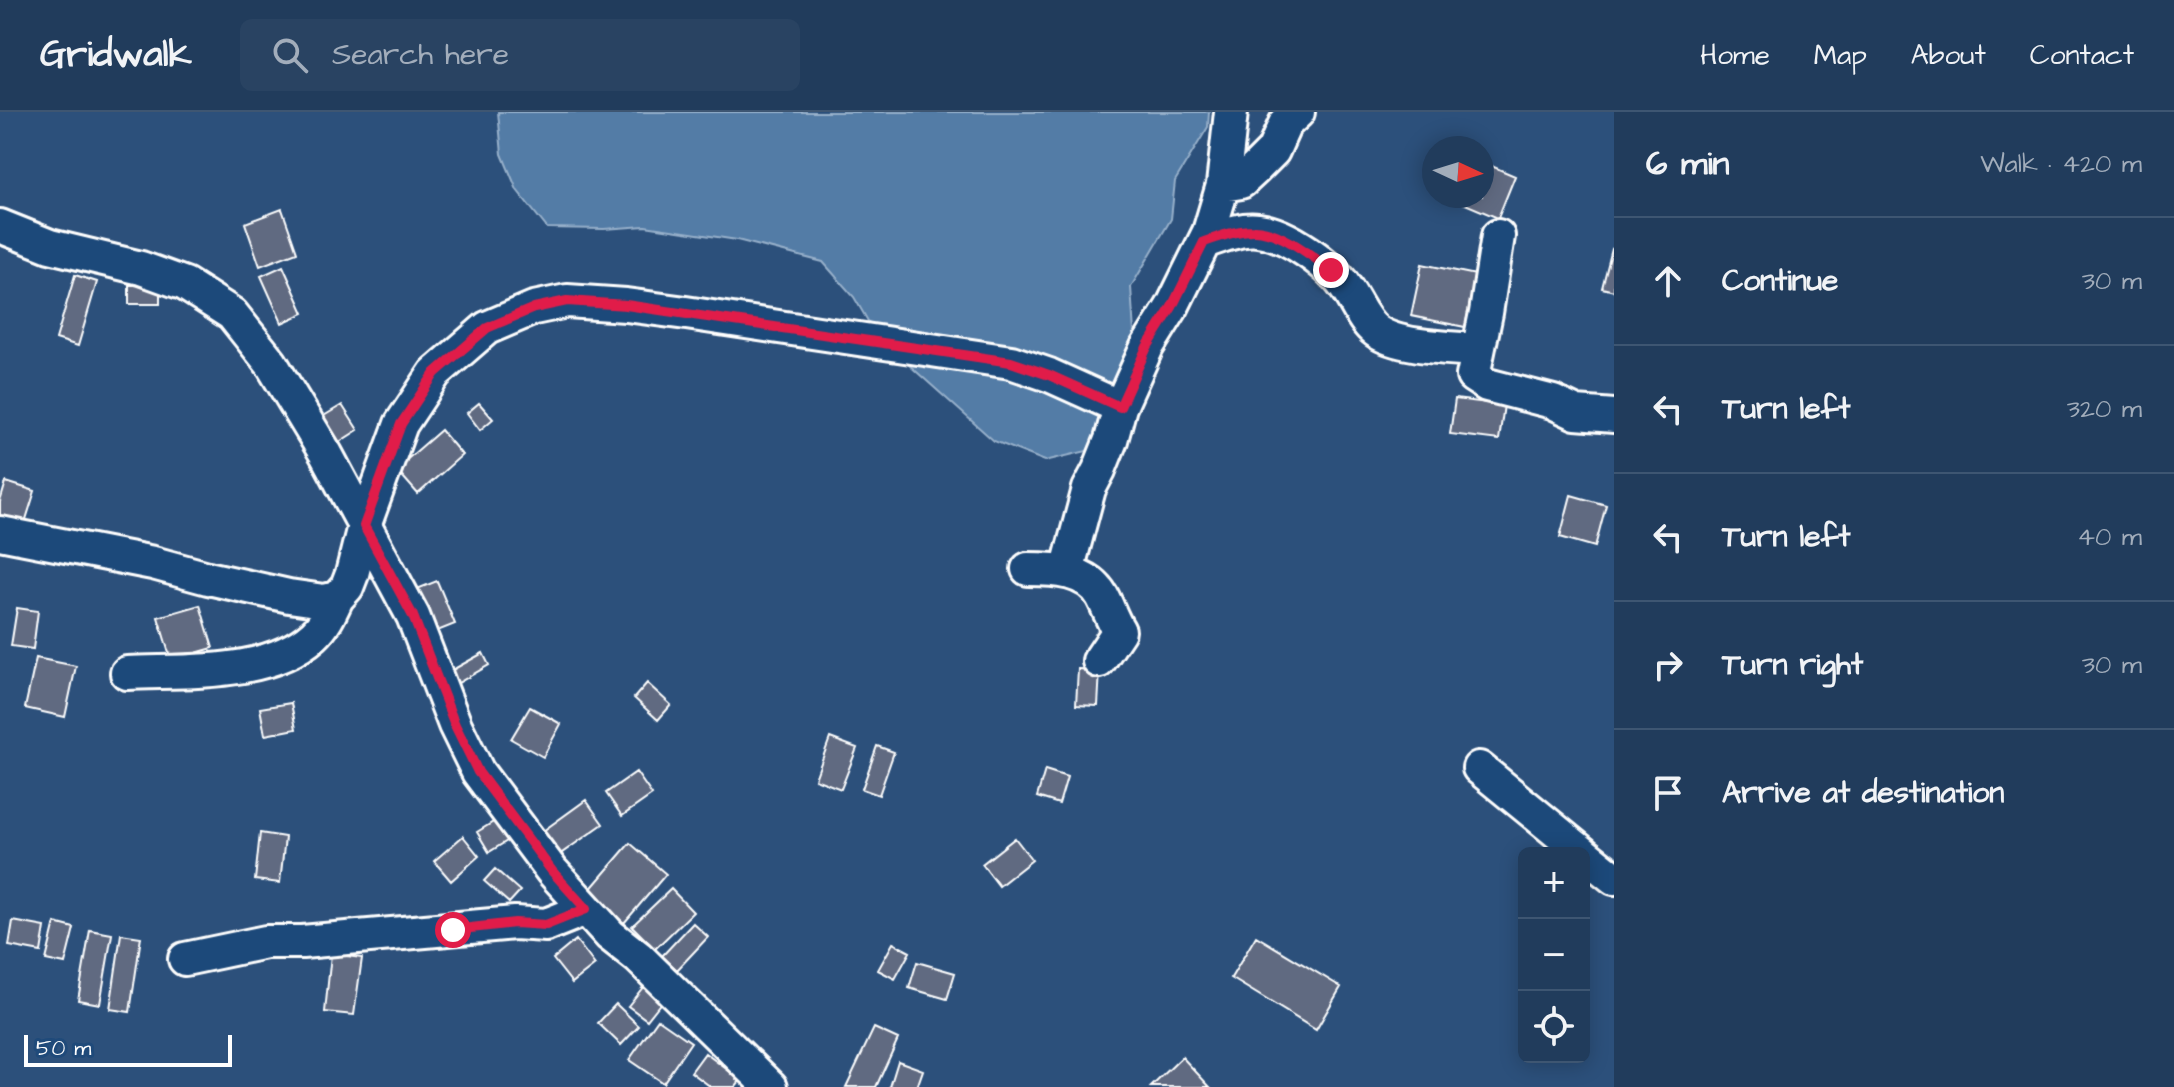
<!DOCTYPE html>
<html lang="en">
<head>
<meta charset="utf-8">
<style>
  body { margin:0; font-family:"Architects Daughter",sans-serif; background:#294362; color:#f1f3f6 }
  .controls { position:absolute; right:24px; bottom:24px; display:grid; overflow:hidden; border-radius:12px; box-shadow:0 4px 20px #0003 }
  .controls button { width:72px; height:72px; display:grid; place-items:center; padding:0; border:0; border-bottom:2px solid #3e5672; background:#213c5c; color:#f1f3f6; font:40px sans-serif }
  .compass { position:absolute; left:1422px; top:24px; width:72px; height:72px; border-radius:50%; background:#213c5c; box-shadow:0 4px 20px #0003; rotate:94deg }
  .scale { position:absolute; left:24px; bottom:20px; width:208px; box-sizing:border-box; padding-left:8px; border:4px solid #fff; border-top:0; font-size:22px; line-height:28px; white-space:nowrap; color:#fff; -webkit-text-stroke:6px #1f4a7a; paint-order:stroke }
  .stop { position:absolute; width:24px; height:24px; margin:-18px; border:6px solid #e11d48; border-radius:50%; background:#fff }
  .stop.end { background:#e11d48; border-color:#fff; box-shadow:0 2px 8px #0008 }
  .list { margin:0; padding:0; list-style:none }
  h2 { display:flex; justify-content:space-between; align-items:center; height:104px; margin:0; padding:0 32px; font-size:34px }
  h2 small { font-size:26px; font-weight:400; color:#a2adbb }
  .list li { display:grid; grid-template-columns:52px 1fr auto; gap:24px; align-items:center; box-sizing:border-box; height:128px; padding:0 32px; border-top:2px solid #3e5672 }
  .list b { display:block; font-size:30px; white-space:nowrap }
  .list em { font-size:26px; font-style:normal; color:#a2adbb }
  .icon { flex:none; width:44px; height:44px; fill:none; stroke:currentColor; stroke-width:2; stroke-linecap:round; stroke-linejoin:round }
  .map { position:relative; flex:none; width:1614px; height:975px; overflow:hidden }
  header { display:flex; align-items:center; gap:48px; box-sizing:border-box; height:112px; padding:0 40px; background:#213c5c; border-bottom:2px solid #3e5672 }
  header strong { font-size:38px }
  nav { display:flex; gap:44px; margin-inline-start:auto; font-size:28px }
  .search { width:560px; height:72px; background:#294362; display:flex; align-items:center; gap:20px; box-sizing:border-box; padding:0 28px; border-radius:12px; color:#a2adbb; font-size:30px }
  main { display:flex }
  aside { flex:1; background:#213c5c }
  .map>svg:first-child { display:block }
</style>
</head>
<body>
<header>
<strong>Gridwalk</strong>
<div class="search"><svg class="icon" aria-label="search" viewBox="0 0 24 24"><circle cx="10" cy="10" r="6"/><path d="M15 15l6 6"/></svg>Search here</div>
<nav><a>Home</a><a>Map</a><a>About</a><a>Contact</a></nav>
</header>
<main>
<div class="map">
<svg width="1614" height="975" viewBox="0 0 1614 975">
  <rect width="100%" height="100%" fill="#2c507b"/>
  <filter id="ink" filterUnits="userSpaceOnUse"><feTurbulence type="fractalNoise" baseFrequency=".0125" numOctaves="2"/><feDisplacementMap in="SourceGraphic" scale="16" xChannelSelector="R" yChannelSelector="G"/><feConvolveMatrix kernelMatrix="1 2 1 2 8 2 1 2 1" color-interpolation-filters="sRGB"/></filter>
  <g filter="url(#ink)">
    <path fill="#527ba6" stroke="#97b0ca" stroke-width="2" d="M498 0H1209L1208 15 1175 69 1171 107 1131 175 1134 221 1116 282 1087 339 1045 349 994 329 899 244 872 216 854 185 823 150 737 128 645 114 604 117 547 116 517 78 502 42Z"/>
    <path fill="#606a81" stroke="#fff" stroke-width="2" d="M1482 50 1515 64 1498 106 1458 89 1460 84H1482Z
      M282 97 297 140 260 154 245 111Z
      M1612 137 1614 138V179L1602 176Z
      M1422 152 1476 163 1465 215 1411 204Z
      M283 154 304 201 282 211 261 164Z
      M75 163 97 170 78 234 56 227Z
      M129 173H160V192H129Z
      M1455 287 1504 293 1499 328 1450 322Z
      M479 291 493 307 480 318 467 301Z
      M342 293 358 318 333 334 317 308Z
      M441 318 462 343 418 382 396 357Z
      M6 370 35 379 16 439 0 434V390Z
      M1571 383 1606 393 1595 435 1560 425Z
      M437 469 455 512 430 522 412 479Z
      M200 493 213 536 171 548 158 505Z
      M17 496 38 499 33 537 11 534Z
      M483 541 489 553 451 575 445 562Z
      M36 546 76 554 65 605 25 596Z
      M1078 557 1100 558 1098 594 1076 593Z
      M647 571 671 593 658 608 634 586Z
      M291 591 296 617 265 623 260 596Z
      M530 595 561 612 543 645 511 627Z
      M830 626 857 636 841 677 815 667Z
      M877 634 894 640 879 683 862 677Z
      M1045 658 1067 665 1059 692 1037 685Z
      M636 660 652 683 622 704 606 681Z
      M586 688 603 712 559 743 543 719Z
      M500 706 512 726 489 740 477 720Z
      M260 721 285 725 280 771 255 768Z
      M463 724 479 744 451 769 434 749Z
      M1015 726 1032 748 999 774 982 752Z
      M630 731 666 762 624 811 588 780Z
      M495 757 520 779 509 791 484 769Z
      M671 777 693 800 655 837 632 814Z
      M13 809 45 815 41 840 9 834Z
      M55 811 74 816 65 852 46 848Z
      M693 811 708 825 677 858 662 844Z
      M90 818 112 822 100 892 78 888Z
      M121 822 141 825 130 900 110 897Z
      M1256 824 1341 875 1316 918 1231 866Z
      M576 828 595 853 572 871 553 847Z
      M893 831 910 840 895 867 878 858Z
      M331 842 362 846 354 903 325 900Z
      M917 850 955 861 947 887 909 876Z
      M648 869 666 884 647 908 628 894Z
      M616 892 639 914 621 933 598 911Z
      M658 907 691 930 663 971 629 948Z
      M874 916 898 927 876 975H846Z
      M705 941 741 968 735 975H711L691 960Z
      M1182 945 1210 975H1151Z
      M898 949 923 958 917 975H890Z"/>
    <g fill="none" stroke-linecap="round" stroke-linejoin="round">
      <g stroke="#fff" stroke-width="38">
        <path id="minor" d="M1223 73 1241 70 1255 57 1273 39 1285 12 1298 0
          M0 114 50 134 141 156 185 172 232 202 271 251 326 342 413 504 455 613 478 660 552 759 610 823 638 845 771 975
          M1498 124 1486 201 1473 264 1487 273 1553 290 1576 301 1614 304
          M1204 130C1220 125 1241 115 1258 118 1287 121 1333 154 1348 179 1357 192 1363 209 1376 219 1397 235 1452 236 1478 238
          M0 421 153 451 208 466 289 484 324 489 337 486 347 475 352 462 364 414 401 312 435 261 487 216 534 196 567 189 626 193 686 201 1011 250 1049 263 1120 295
          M1028 457C1055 457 1087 458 1102 484 1108 495 1112 508 1119 519L1099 549
          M1067 459 1089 377 1099 358 1111 328 1120 295 1147 235 1172 195 1209 120 1223 73 1231 0
          M127 561C187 558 267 565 314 523 325 513 331 499 337 486
          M1479 656 1583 741
          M1584 742 1614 766
          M185 847 266 830H302L515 811 546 813 586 797"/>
      </g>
      <use href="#minor" stroke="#1f4a7a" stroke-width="32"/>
    </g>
  </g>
  <g fill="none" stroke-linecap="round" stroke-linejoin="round" filter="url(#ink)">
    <path stroke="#e11d48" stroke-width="10" d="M453 818 515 811 546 813 586 797 552 759 478 660 455 613 413 504 364 414 401 312 435 261 487 216 534 196 567 189 626 193 1011 250 1049 263 1120 295 1147 235 1172 195 1204 130C1219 125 1236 118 1253 118 1278 117 1312 144 1331 158"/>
  </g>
</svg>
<div class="controls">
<button>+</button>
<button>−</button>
<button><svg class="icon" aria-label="locate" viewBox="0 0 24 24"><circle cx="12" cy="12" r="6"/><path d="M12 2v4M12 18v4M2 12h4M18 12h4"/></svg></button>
</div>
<svg class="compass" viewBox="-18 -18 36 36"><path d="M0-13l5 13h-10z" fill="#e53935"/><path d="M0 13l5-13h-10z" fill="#a2adbb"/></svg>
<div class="scale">50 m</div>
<div class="stop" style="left:453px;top:818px"></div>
<div class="stop end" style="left:1331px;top:158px"></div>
</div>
<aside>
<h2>6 min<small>Walk · 420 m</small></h2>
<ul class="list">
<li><svg class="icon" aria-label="ahead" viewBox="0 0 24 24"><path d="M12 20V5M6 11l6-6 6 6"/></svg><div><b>Continue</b></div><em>30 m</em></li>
<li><svg class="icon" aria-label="left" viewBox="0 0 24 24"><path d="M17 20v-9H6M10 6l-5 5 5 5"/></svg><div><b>Turn left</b></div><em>320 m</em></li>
<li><svg class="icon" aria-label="left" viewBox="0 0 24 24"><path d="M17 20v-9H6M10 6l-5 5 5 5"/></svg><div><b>Turn left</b></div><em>40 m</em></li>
<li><svg class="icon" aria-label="right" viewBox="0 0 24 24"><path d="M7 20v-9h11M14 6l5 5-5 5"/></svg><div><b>Turn right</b></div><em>30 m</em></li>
<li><svg class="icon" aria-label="arrive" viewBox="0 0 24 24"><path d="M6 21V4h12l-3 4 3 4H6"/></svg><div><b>Arrive at destination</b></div></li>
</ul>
</aside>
</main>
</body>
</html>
